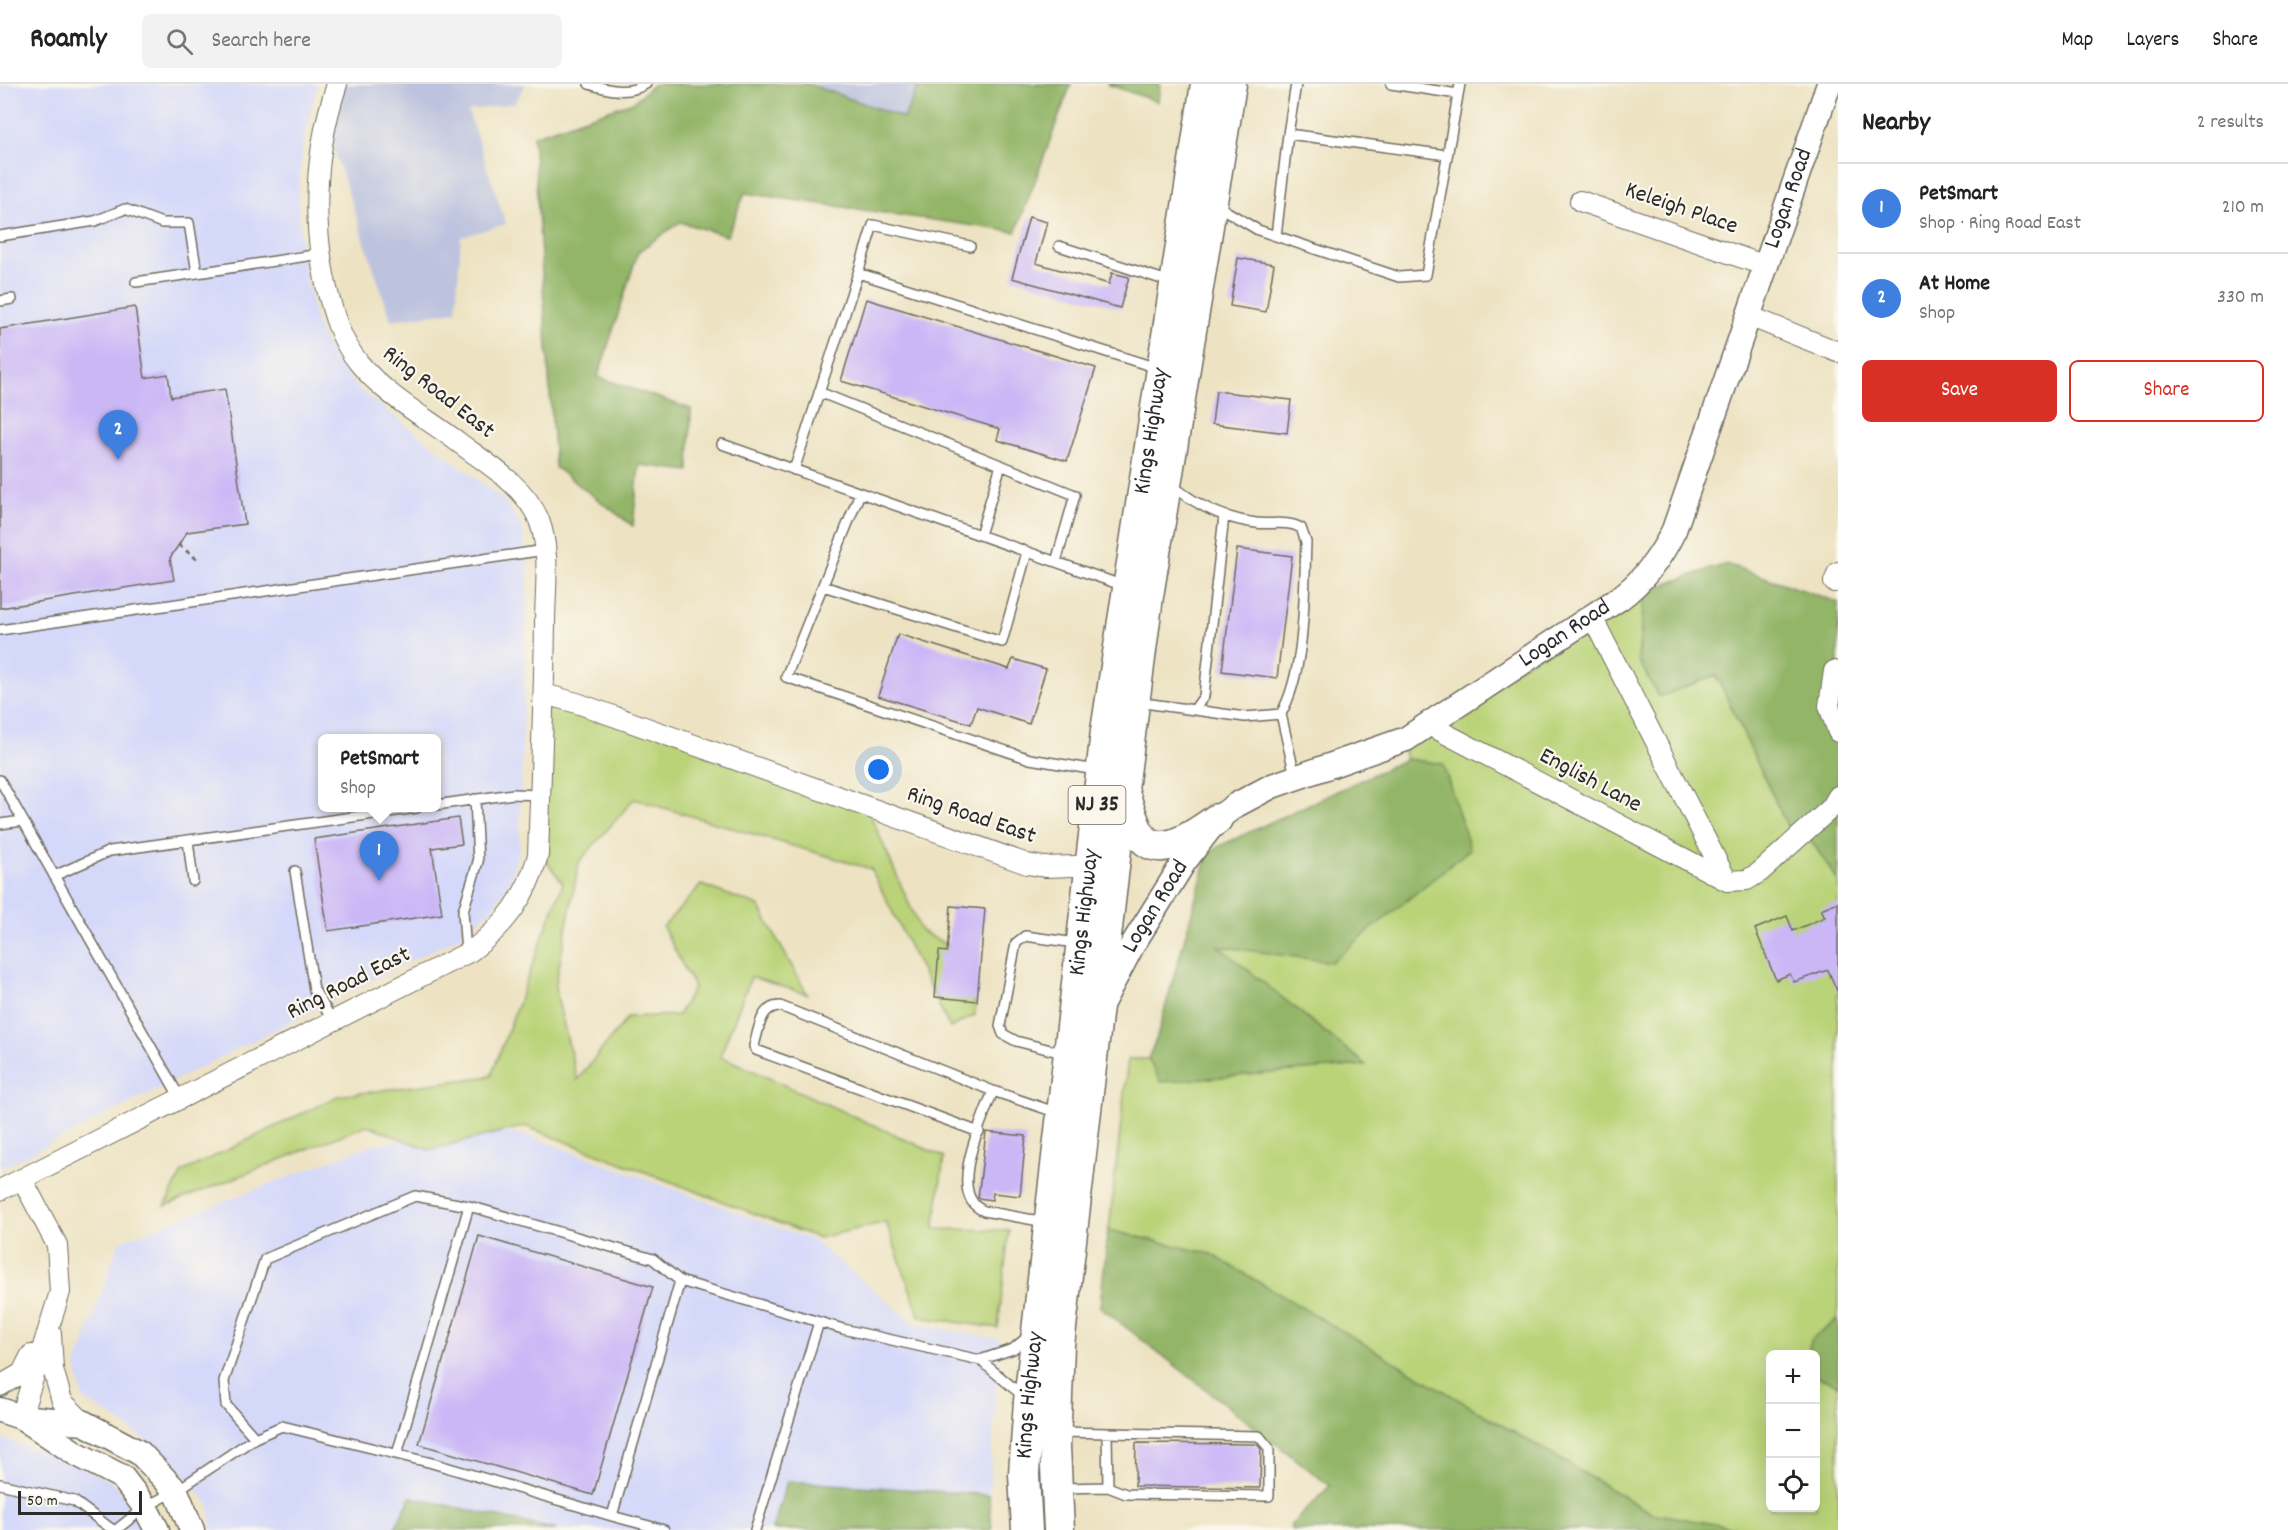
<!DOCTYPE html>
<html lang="en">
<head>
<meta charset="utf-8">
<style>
  body { margin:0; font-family:Dekko,sans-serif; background:#f2f2f2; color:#222 }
  .controls { position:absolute; right:18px; bottom:18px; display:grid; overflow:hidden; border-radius:9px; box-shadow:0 6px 24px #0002 }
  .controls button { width:54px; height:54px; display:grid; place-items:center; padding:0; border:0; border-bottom:2px solid #e0e0e0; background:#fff; color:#222; font:30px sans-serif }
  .scale { position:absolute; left:18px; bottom:15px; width:124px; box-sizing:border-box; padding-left:6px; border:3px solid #2b2b2b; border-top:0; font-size:16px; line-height:21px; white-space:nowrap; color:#2b2b2b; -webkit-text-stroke:4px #fbf7ec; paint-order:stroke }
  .you { position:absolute; left:879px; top:686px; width:21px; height:21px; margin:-15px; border:4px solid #fff; border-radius:50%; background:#1a73e8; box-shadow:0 0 0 9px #1a73e833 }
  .badge { display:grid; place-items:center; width:39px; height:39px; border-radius:50%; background:#d93025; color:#fff; font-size:20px; font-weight:700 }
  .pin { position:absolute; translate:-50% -50px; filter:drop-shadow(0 2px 3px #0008) }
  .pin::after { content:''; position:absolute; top:32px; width:21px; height:18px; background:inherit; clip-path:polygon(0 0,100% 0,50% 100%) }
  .popup { position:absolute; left:318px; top:650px; width:123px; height:78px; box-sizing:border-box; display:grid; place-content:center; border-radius:9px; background:#fff; filter:drop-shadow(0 2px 4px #0005); font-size:20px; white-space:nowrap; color:#767676 }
  .popup b { font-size:22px; color:#222 }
  .popup::after { content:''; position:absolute; left:50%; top:100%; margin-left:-12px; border:12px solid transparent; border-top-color:#fff }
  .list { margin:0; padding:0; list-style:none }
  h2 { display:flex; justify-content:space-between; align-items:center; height:78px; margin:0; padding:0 24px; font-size:26px }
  h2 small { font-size:20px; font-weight:400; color:#767676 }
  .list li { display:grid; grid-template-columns:39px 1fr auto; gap:18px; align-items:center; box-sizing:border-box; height:90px; padding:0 24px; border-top:2px solid #e0e0e0 }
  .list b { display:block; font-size:22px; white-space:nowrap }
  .list p { margin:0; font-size:20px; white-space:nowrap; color:#767676 }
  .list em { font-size:20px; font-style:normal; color:#767676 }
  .actions { display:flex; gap:12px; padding:18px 24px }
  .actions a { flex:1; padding:14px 0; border:2px solid #d93025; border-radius:9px; text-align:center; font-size:21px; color:#d93025 }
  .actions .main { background:#d93025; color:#fff }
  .icon { flex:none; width:33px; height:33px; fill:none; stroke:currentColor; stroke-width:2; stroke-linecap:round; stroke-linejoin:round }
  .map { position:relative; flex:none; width:1838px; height:1446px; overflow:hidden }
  header { display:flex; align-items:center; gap:36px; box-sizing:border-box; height:84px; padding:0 30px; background:#fff; border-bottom:2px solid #e0e0e0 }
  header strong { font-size:28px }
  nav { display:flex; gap:33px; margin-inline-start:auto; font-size:21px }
  .search { width:420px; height:54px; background:#f2f2f2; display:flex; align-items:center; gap:15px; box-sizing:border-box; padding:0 21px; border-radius:9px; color:#767676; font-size:22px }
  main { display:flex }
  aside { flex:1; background:#fff }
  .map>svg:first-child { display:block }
</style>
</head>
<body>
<header>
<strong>Roamly</strong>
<div class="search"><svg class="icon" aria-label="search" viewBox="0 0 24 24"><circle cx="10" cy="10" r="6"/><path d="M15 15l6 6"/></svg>Search here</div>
<nav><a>Map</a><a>Layers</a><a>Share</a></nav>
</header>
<main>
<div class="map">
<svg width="1838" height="1446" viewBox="0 0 1838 1446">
  <rect width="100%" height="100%" fill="#fbf7ec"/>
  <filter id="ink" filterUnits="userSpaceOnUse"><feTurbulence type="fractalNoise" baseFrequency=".0167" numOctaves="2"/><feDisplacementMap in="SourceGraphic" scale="12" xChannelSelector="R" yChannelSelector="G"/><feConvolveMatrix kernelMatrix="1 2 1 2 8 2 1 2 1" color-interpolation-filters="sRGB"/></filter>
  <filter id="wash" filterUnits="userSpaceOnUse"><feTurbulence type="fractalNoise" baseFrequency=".008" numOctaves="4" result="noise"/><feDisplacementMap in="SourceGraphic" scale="24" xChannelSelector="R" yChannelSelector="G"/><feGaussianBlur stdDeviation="1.35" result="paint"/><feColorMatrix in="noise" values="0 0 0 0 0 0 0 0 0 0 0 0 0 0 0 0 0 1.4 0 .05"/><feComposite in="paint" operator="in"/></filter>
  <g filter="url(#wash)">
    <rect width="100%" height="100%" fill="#ede3c3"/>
    <path fill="#d4d8f9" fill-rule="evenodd" d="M0 0H318L303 57 298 115 302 173 315 235 322 254 332 272 356 303 504 416 522 443 528 479 519 768 508 801 492 825 462 851 0 1085ZM322 654H436V724H322Z
      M464 1044 526 1051 812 1156 915 1240 999 1255 989 1411 787 1397 772 1446H557L411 1413 394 1446H212L209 1421 172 1375 118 1336 83 1315 76 1282 119 1158 368 1062Z
      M0 1354 71 1378 115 1400 146 1446H0Z"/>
    <path fill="#bdc3de" d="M341 0H525L515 19 468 27 506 140 461 153 456 227 391 236 326 42Z
      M809 0H919L904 34Z"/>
    <path fill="#bad378" stroke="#727f52" stroke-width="1.5" d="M1645 507 1638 575 1658 612 1716 591 1787 742 1805 747 1838 797V1235L1810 1256 1809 1270H1770V1424H1816V1292L1838 1301V1446H1749L1651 1429 1211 1170 1109 1146 1128 975H1148L1161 998 1365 981 1217 861 1443 680 1406 675 1401 656Z
      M540 606 867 723 921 847 975 876V931L950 944 871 785 634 715 579 778 555 904 577 996 628 933 678 931 694 903 663 843 701 801 759 822 807 910 751 893 720 972 944 1073 934 1145 1009 1146 998 1244 920 1233 886 1138 818 1154 525 1042 429 1066 367 1041 165 1122 182 1088 338 1012 491 992 563 799 535 763Z"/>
    <path fill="#93b568" stroke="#5f704a" stroke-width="1.5" d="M654 0H809L904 34 919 0H1071L1016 148 745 109 727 152 680 138 638 168 598 293 691 325 689 387 639 381 633 442 555 383 533 52 633 18Z
      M1107 0H1160L1158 18Z
      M1726 480 1838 518V797L1805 747 1787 742 1716 591 1659 613 1638 575 1645 507Z
      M1406 675 1443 680 1470 765 1331 878 1218 862 1366 981 1161 998 1148 975 1157 953 1209 767Z
      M1108 1146 1211 1170 1651 1429 1749 1446H1292L1290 1442 1330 1402 1100 1223Z
      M1838 1235V1301L1816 1292V1270H1809L1810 1256Z
      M787 1397 989 1411 992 1446H772Z
      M411 1413 557 1446H394Z"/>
    <g id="blocks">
      <path fill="#cbb7f6" d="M1029 133 1047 138 1036 179 1109 200 1112 189 1129 193 1120 224 1012 194Z
        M1238 174 1274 180 1266 228 1230 222Z
        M866 215 1096 284 1067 377 997 356 1000 345 841 297Z
        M135 223 145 294 168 290 171 313 225 305 245 440 187 448 170 474 174 496 0 524V245Z
        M1216 307 1291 316 1287 349 1212 340Z
        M1237 465 1292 472 1277 594 1222 587Z
        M898 550 1009 585 1013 575 1046 585 1029 640 977 623 971 640 878 612Z
        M458 734 462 760 432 764 442 830 328 847 314 755Z
        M1838 818V909L1828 886 1794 898 1790 890 1776 896 1755 845 1787 832 1793 847 1825 833 1821 825Z
        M951 822 985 825 977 917 935 913 939 867 947 868Z
        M986 1048 1026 1052 1020 1112 993 1109 992 1116 978 1114Z
        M479 1152 653 1203 593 1411 419 1360Z
        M1136 1359 1257 1360 1261 1365 1260 1404 1135 1402Z"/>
    </g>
  </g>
  <g filter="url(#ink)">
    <use href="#blocks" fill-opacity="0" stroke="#6f6b60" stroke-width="1.5"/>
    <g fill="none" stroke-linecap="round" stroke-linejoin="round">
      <g stroke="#6f6b60" stroke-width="12">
        <path id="service" d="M589 0C608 6 628 11 646 0
          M1296 0 1288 50 1447 71
          M1391 0 1458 10
          M1216 121 1258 146 1399 193 1426 191 1460 0
          M0 152 95 137 125 125 162 139H189L197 189 320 170
          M1276 152 1288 50
          M1059 162 1171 198
          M858 189 873 141 970 162
          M136 198 197 189
          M0 217 12 215
          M819 308 1075 411 1056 478
          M722 360 1124 502
          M794 386 858 189 1157 284
          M860 409 786 593 1030 675 1096 686
          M980 451 1001 381
          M823 502 1002 558 1027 468
          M0 546 545 466
          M1137 618 1245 633 1281 630C1306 586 1304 508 1306 458L1301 444C1287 436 1271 441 1256 439 1224 435 1196 421 1172 401
          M1194 626 1204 612 1224 432
          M1281 630 1295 692
          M0 696 180 1014
          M436 721 513 710 540 711
          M0 740 23 737
          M188 756 193 797
          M295 787 314 906 333 937
          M54 792 110 767 417 724
          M466 869 463 827 478 778 475 715
          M1066 970 1016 957 1003 950 1000 942 1016 859 1025 852 1076 859
          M993 1007C983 1035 945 1112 984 1127L1045 1138
          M979 1048 756 966 754 962C759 945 760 922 780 922L993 1007 1058 1029
          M980 1276 1013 1265 1030 1251
          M1058 1348 1259 1352 1269 1364V1412L1126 1410 1108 1403 1062 1404
          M1107 1351 1108 1403
          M255 1354 226 1321 224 1297 265 1175 415 1112 469 1122
          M397 1370 469 1122 653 1175 680 1197
          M0 1400 74 1417 113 1446
          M612 1432 664 1446
          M116 1446 145 1423 176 1407 255 1354 282 1342 432 1379 612 1432 680 1197 843 1245 980 1276 1023 1312
          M755 1446 819 1238"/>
      </g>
      <g stroke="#6f6b60" stroke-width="22">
        <path id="minor" d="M1580 117 1766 182
          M1749 232 1838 268
          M1834 498 1838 488
          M1591 531 1727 797
          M1834 587 1829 622 1838 648
          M544 610 577 619 1027 780 1045 783 1102 781
          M1429 641 1727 797 1747 796 1760 788 1831 724 1838 712
          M0 1106 471 867C506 841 527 812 538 771 541 693 544 616 545 539 545 507 551 467 539 436 524 400 484 378 454 355 423 332 384 310 359 279 340 256 333 229 326 201 311 132 315 67 337 0
          M51 1250 53 1285 62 1317 84 1339
          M0 1302 22 1289 31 1271
          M21 1333 60 1208 57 1161 22 1095"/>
      </g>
      <g stroke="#6f6b60" stroke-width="27">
        <g id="tertiary">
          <path id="s1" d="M1103 917 1133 860 1184 778 1217 735 1236 721 1272 702 1406 655 1620 514C1643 497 1661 473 1674 446L1829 0"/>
          <path d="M0 1326 21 1333 84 1339 140 1369 176 1407 192 1446"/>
          <path d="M23 1334 75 1369 122 1393 145 1423 157 1446"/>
        </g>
      </g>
      <g stroke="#6f6b60" stroke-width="33">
        <g id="primary">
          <path d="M1124 709C1128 721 1132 734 1137 745 1154 782 1196 750 1217 735"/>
          <path id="s2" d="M1027 1446 1024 1390 1029 1317 1106 647 1206 0"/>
          <path d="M1059 1446 1055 1363 1059 1261 1123 705 1148 512 1231 0"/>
        </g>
      </g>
      <path stroke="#6f6b60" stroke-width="3" stroke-dasharray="4.5 4.5" stroke-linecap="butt" d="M179 461 198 476"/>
      <use href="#service" stroke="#fff" stroke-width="9"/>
      <use href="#minor" stroke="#fff" stroke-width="20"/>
      <use href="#tertiary" stroke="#fff" stroke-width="24"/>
      <use href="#primary" stroke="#fff" stroke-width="30"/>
    </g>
  </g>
  <g text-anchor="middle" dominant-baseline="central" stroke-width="4.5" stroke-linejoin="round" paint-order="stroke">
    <rect fill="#fbf7ec" stroke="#696865" stroke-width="1.5" x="1068.5" y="702" width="57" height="38" rx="4.5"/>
    <g font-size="22" font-weight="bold" fill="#2b2b2b">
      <text x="1097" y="721">NJ 35</text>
    </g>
    <g font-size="24" fill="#2b2b2b" stroke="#fbf7ec">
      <text stroke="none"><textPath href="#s1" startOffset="1116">Logan Road</textPath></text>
      <text transform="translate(1681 125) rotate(19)">Keleigh Place</text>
      <text transform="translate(438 309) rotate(38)">Ring Road East</text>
      <text stroke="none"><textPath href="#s2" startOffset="1107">Kings Highway</textPath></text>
      <text stroke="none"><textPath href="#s1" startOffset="612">Logan Road</textPath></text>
      <text transform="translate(1590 697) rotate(28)">English Lane</text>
      <text transform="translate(971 732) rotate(19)">Ring Road East</text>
      <text stroke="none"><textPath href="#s1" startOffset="108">Logan Road</textPath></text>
      <text stroke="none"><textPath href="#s2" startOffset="621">Kings Highway</textPath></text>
      <text transform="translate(349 900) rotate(-27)">Ring Road East</text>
      <text stroke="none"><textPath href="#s2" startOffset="135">Kings Highway</textPath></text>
    </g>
  </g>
</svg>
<div class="controls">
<button>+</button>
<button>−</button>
<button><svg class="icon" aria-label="locate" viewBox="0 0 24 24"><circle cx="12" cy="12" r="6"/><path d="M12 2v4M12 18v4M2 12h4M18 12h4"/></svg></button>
</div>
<div class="scale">50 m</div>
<div class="you"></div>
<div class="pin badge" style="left:379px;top:797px;background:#3f7fe0">1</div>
<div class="popup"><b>PetSmart</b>Shop</div>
<div class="pin badge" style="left:118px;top:376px;background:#3f7fe0">2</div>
</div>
<aside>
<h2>Nearby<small>2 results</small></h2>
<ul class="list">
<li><span class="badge" style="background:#3f7fe0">1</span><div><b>PetSmart</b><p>Shop · Ring Road East</p></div><em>210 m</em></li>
<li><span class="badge" style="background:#3f7fe0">2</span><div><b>At Home</b><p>Shop</p></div><em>330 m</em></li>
</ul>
<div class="actions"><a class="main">Save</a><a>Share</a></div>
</aside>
</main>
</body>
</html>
